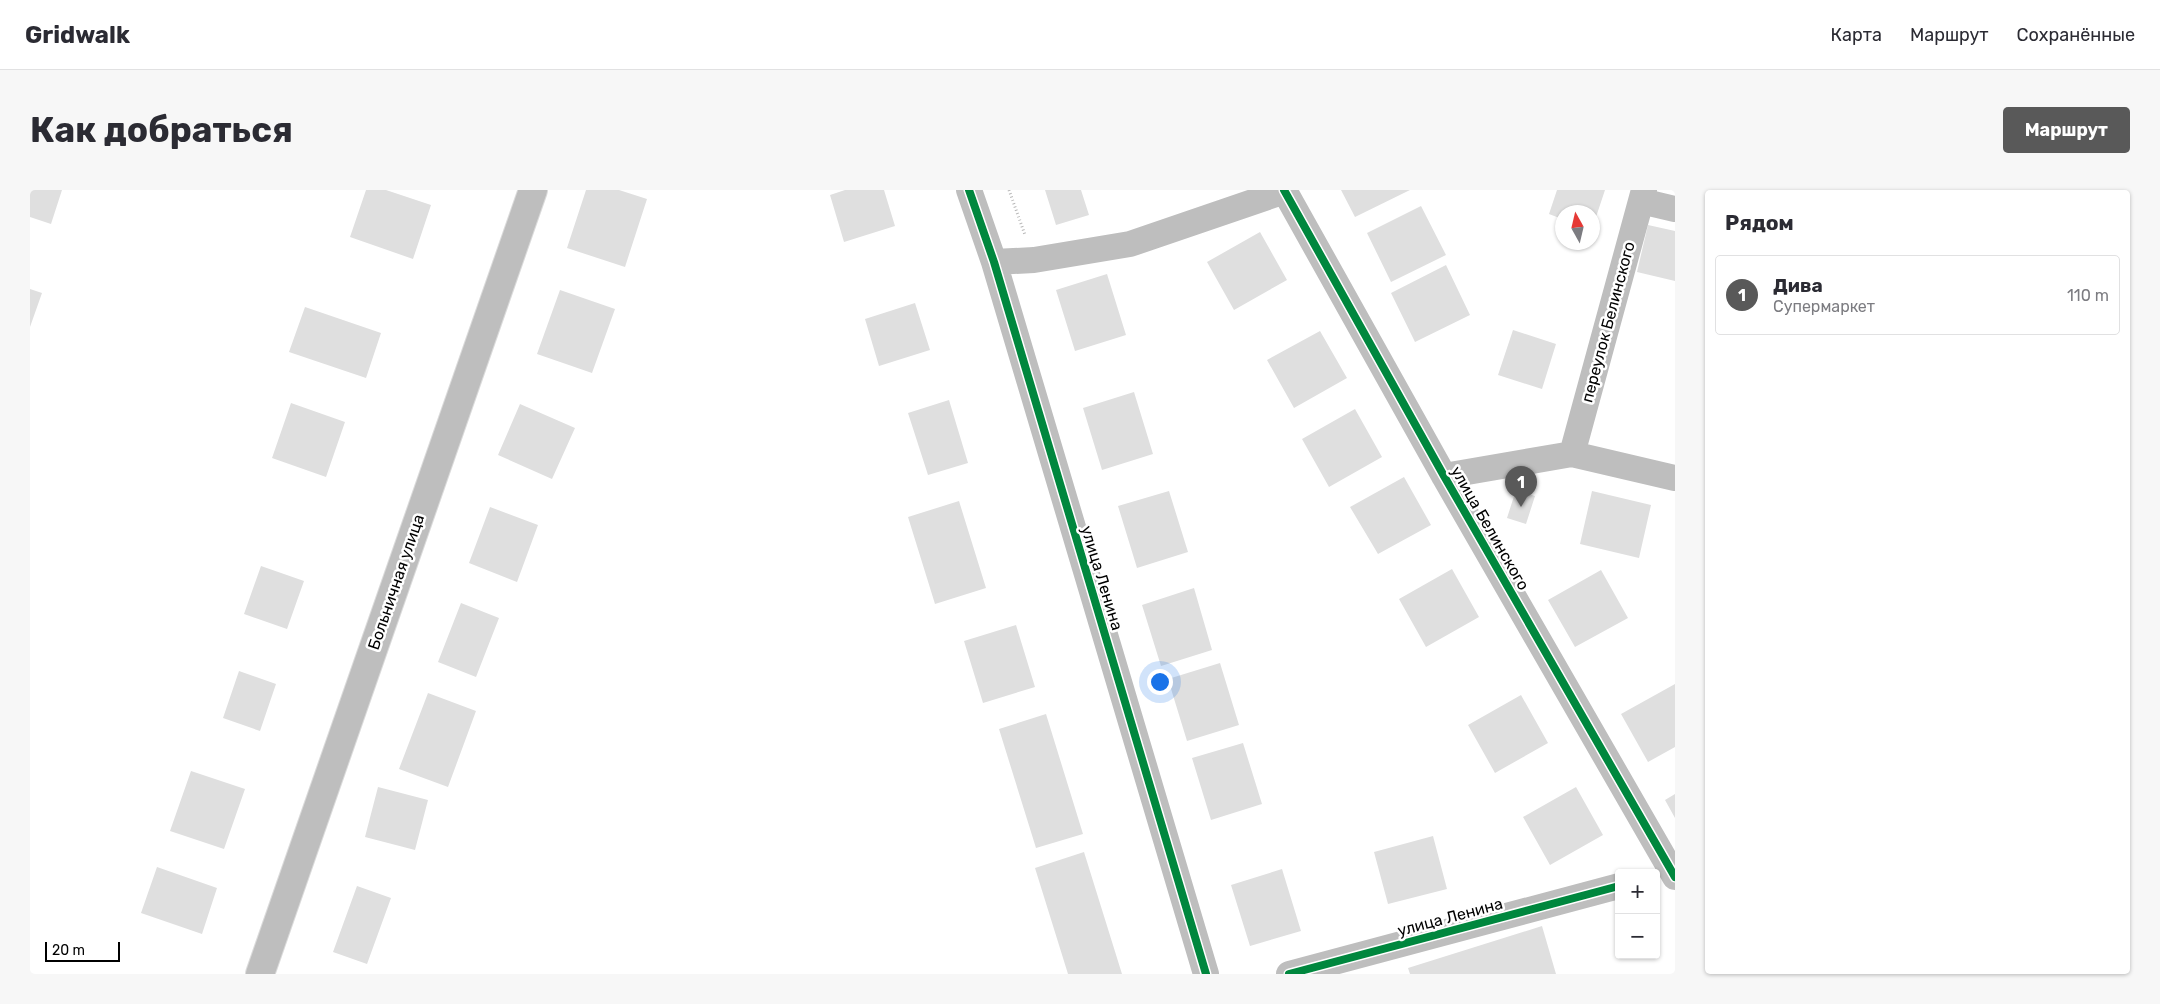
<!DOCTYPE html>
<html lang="ru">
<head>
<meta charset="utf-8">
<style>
  body { margin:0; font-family:Rubik,sans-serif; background:#f7f7f7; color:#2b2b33 }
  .controls { position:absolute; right:15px; bottom:15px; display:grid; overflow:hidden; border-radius:5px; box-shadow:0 1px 4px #0004 }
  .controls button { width:45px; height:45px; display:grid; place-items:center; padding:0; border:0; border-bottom:1px solid #e1e1e2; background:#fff; color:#2b2b33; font:25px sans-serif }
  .compass { position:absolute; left:1525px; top:15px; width:45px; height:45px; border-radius:50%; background:#fff; box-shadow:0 1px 4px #0004; rotate:352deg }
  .scale { position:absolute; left:15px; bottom:12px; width:75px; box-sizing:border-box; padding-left:5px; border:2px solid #000; border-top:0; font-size:14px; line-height:18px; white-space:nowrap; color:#000; -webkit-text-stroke:4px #fff; paint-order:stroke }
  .you { position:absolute; left:1129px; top:491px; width:18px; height:18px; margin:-12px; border:4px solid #fff; border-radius:50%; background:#1a73e8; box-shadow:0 0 0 8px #1a73e833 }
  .badge { display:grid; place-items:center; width:32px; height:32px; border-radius:50%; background:#595959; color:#fff; font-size:16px; font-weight:700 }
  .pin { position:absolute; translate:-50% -41px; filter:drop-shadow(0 1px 2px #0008) }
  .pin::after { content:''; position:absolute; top:26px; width:18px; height:15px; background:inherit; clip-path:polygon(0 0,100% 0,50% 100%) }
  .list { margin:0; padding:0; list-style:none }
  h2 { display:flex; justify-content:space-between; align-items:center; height:65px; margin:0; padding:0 20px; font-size:21px }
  h2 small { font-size:16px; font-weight:400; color:#7c7c81 }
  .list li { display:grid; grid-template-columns:32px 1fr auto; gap:15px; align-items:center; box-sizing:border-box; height:80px; margin:0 10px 10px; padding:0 10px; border:1px solid #e1e1e2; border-radius:5px }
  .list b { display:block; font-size:19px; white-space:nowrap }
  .list p { margin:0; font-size:16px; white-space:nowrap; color:#7c7c81 }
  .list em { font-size:16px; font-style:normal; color:#7c7c81 }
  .map { position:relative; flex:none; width:1645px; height:784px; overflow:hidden; border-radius:5px }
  header { display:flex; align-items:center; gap:30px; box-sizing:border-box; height:70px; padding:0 25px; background:#fff; border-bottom:1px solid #e1e1e2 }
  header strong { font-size:24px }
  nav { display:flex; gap:28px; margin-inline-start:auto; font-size:18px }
  .intro { display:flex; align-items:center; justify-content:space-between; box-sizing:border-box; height:120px; padding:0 30px }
  h1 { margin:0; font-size:35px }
  .button { padding:12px 22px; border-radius:5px; background:#595959; color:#fff; font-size:18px; font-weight:700 }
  main { display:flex; gap:30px; padding:0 30px }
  aside { flex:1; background:#fff; border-radius:5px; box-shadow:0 1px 4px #0004 }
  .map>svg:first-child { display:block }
</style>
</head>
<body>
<header>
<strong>Gridwalk</strong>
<nav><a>Карта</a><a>Маршрут</a><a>Сохранённые</a></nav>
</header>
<div class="intro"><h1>Как добраться</h1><a class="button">Маршрут</a></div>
<main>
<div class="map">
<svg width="1645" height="784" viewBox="0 0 1645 784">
  <rect width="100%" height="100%" fill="#fff"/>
  <path fill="#dfdfdf" d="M0 0H32L21 34 0 27Z
    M336 0H356L401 15 383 69 320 47Z
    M556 0H589L617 9 595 77 537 58Z
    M815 0H854L865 36 814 52 800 5Z
    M1015 0H1051L1059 25 1026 35Z
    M1311 0H1380L1325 27Z
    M1527 0H1575L1563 36 1562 22H1532V29L1519 24Z
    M1391 16 1416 65 1361 92 1337 43Z
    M1618 35 1645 41V91L1607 82Z
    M1230 42 1257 90 1204 120 1177 72Z
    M1416 75 1440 125 1385 152 1361 103Z
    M1077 84 1096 145 1045 161 1026 100Z
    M0 99 12 103 0 137Z
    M530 100 585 119 562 183 507 164Z
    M885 113 900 160 849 176 835 129Z
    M275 117 351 143 336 188 259 162Z
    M1483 140 1526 154 1512 199 1468 185Z
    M1290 141 1317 188 1264 218 1237 170Z
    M1104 202 1123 264 1072 280 1053 218Z
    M919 210 938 273 898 285 878 223Z
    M261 213 315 232 296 287 242 268Z
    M490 214 545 238 522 289 468 265Z
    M1325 219 1352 267 1299 297 1272 249Z
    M1374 287 1401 335 1348 364 1320 317Z
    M1486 300 1505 306 1496 334 1477 328Z
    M1139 301 1158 362 1107 378 1088 316Z
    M1562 301 1621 315 1609 368 1550 354Z
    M929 311 956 398 905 414 878 327Z
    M460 317 508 335 487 392 439 373Z
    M231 376 274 391 257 439 214 424Z
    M1422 379 1449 427 1396 457 1369 409Z
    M1571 380 1598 428 1545 457 1518 410Z
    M1164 398 1182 460 1131 476 1112 415Z
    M431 413 469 428 446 487 408 472Z
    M986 435 1005 497 953 513 934 451Z
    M1190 473 1209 535 1157 551 1138 489Z
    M209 481 246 494 230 541 193 528Z
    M1645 494V557L1618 572 1591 524Z
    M398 503 446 521 418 597 369 579Z
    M1491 505 1518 553 1465 583 1438 535Z
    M1016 524 1053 644 1006 658 969 539Z
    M1213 553 1232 614 1181 630 1162 568Z
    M161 581 215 599 194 659 140 641Z
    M348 597 398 610 385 660 335 647Z
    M1546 597 1573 645 1520 675 1493 627Z
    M1645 604V628L1635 610Z
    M1403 646 1417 699 1358 714 1344 662Z
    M1054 662 1092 784H1038L1005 678Z
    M127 677 187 698 172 744 111 723Z
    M1252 679 1271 741 1220 756 1201 695Z
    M327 696 361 708 337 774 303 762Z
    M1512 736 1526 784H1380L1378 778Z"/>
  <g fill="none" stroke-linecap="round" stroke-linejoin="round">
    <g stroke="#dbdbdb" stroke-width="30">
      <path id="major" d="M230 784 503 0"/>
    </g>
    <path stroke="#b9b9b9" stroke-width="3" stroke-dasharray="1 2.5" stroke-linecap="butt" d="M979 0 995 45"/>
    <path stroke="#bebebe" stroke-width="26" d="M939 0 964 72 1176 784
      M1254 0 1414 286 1645 687
      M1611 11 1645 19
      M964 72 1004 70 1100 54 1255 1
      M1542 264 1614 0
      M1414 286 1542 264 1645 288
      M1259 784 1589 696"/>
    <use href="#major" stroke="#bebebe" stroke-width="28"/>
    <g stroke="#fff" stroke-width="11">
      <path id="cycleway" d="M939 0 964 72 1176 784
        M1254 0 1414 286 1645 687
        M1259 784 1589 696"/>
    </g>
    <use href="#cycleway" stroke="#00873e" stroke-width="8"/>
  </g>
  <g text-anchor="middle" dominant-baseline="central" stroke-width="5" stroke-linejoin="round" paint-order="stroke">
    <g font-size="16" fill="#000" stroke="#fff">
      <text transform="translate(1578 132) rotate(-75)">переулок Белинского</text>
      <text transform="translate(1460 338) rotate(60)">улица Белинского</text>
      <text transform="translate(1072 388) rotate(73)">улица Ленина</text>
      <text transform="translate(366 392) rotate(-71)">Больничная улица</text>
      <text transform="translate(1420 727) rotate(-15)">улица Ленина</text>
    </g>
  </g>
</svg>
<div class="controls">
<button>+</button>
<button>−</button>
</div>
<svg class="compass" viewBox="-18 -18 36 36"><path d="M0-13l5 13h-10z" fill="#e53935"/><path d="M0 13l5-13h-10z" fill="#7c7c81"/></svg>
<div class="scale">20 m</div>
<div class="you"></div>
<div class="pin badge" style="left:1491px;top:317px">1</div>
</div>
<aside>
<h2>Рядом<small></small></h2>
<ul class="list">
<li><span class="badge">1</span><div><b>Дива</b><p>Супермаркет</p></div><em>110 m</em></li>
</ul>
</aside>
</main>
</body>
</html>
